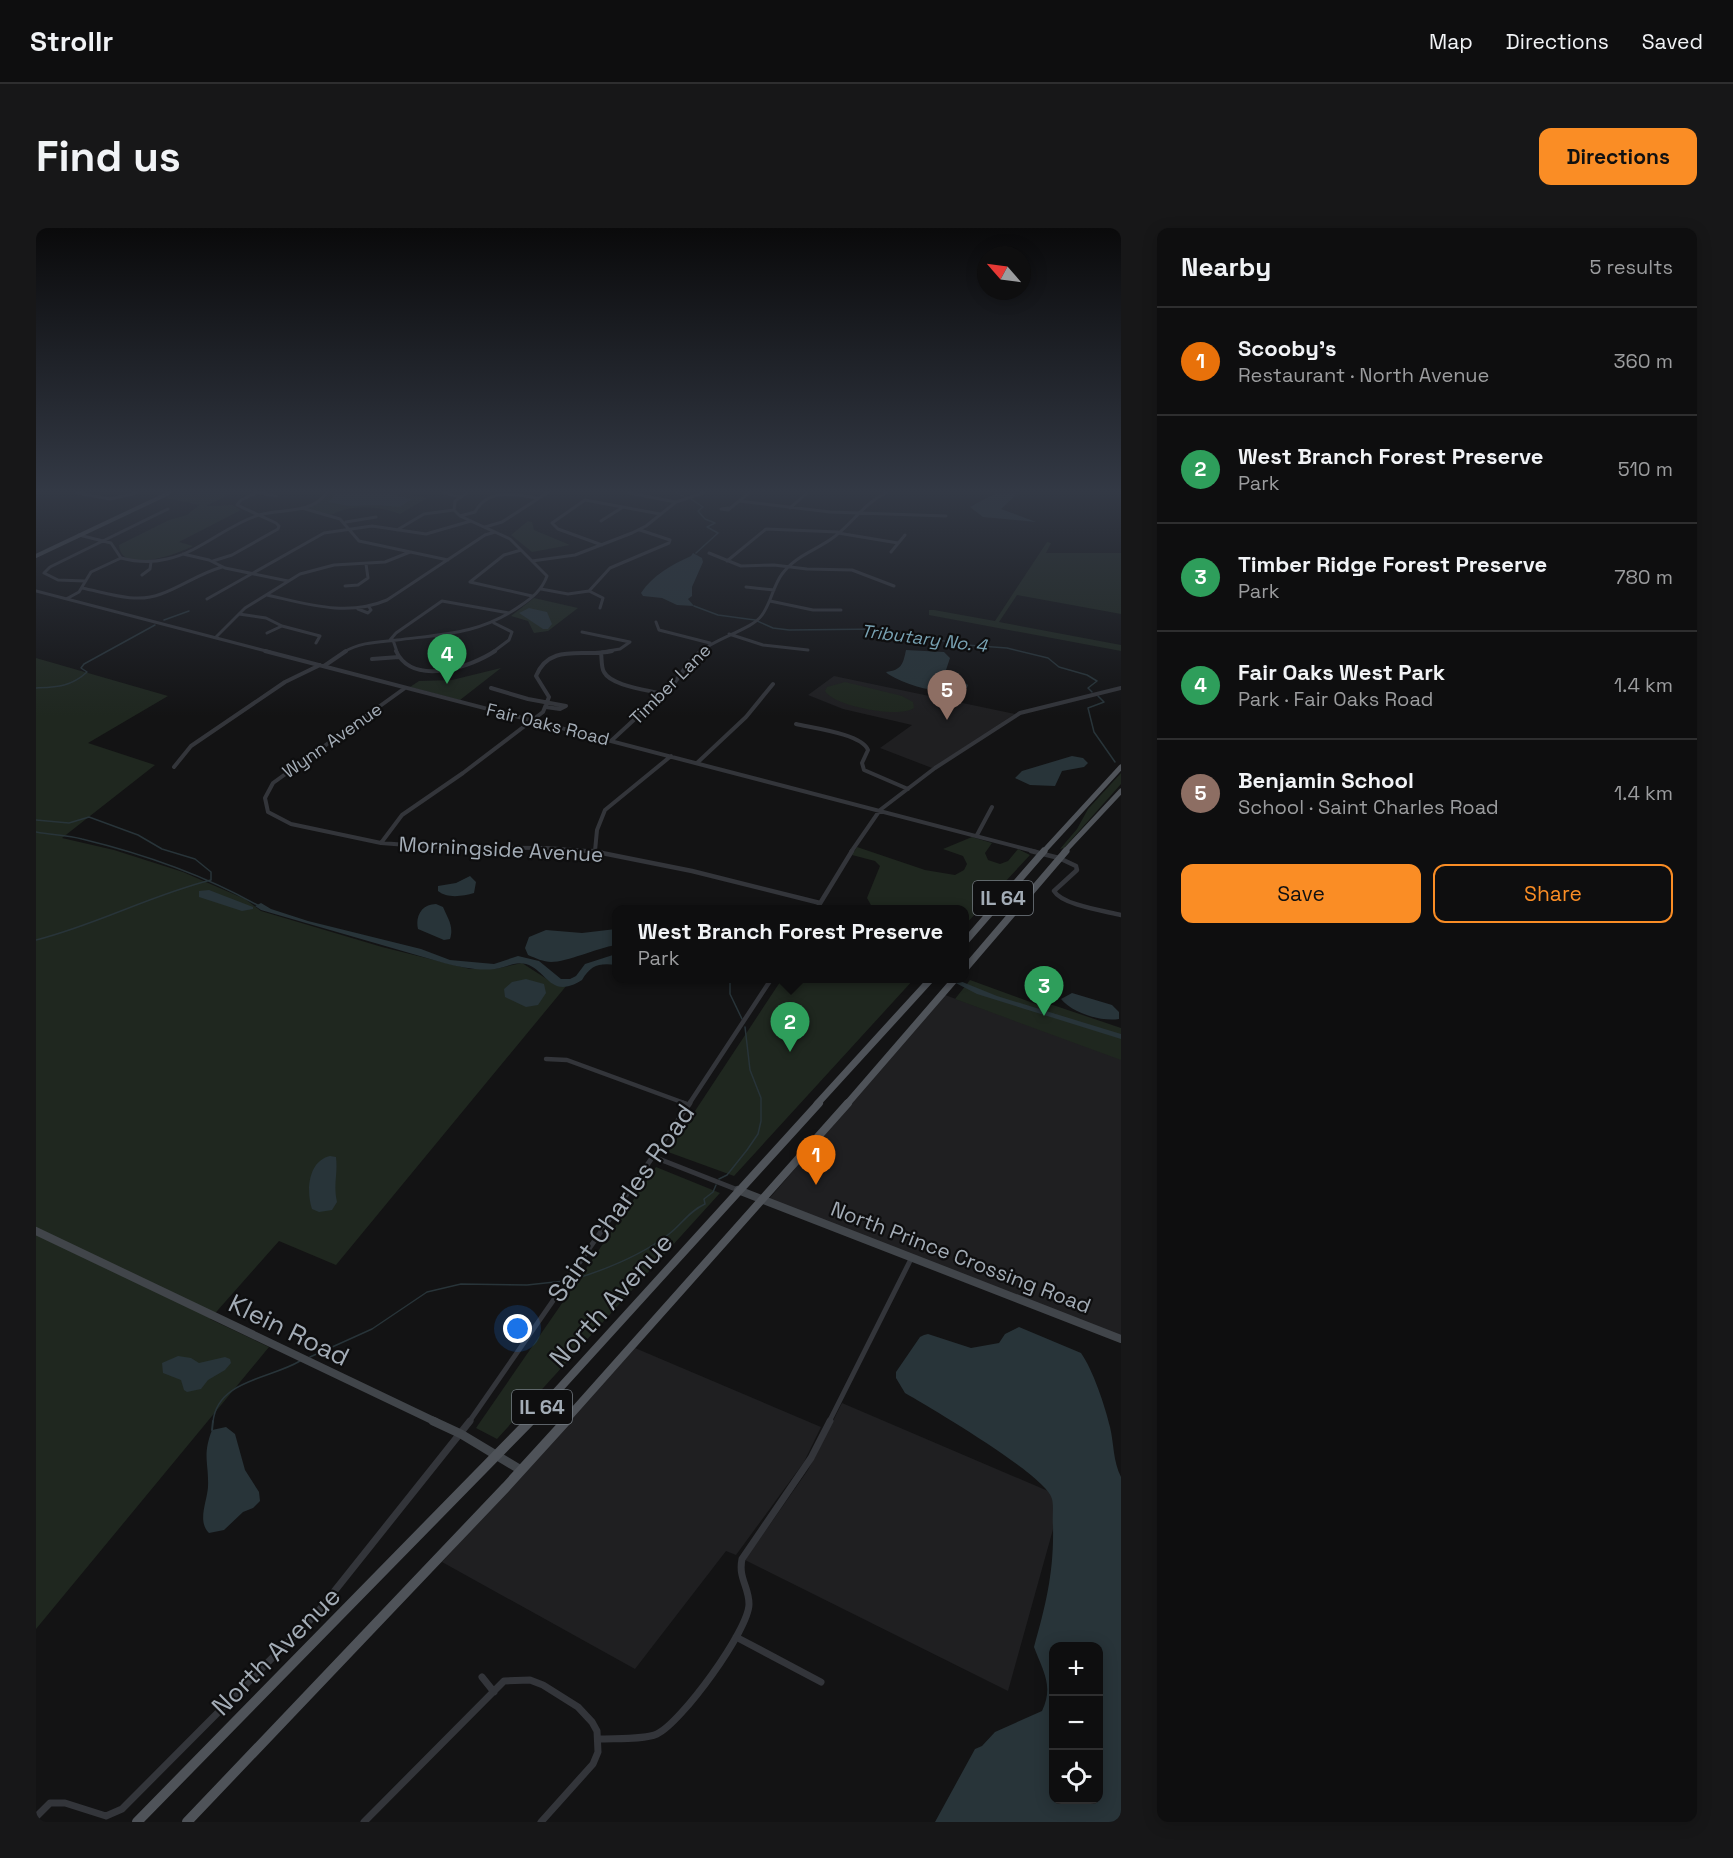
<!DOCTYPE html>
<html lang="en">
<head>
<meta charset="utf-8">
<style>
  body { margin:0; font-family:"Space Grotesk",sans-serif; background:#171718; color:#f1f3f6 }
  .controls { position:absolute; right:18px; bottom:18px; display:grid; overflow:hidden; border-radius:12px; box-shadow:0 3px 15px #0003 }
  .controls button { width:54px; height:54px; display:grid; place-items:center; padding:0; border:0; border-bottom:2px solid #2e2e2f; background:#0e0e0f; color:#f1f3f6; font:30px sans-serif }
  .compass { position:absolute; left:941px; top:18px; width:54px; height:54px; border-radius:50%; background:#0e0e0f; box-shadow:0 3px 15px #0003; rotate:298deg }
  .you { position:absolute; left:482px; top:1101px; width:21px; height:21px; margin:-15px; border:4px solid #fff; border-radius:50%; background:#1a73e8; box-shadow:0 0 0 9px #1a73e833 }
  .badge { display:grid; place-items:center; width:39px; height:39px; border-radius:50%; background:#fa8d25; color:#fff; font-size:20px; font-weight:700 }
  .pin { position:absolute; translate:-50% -50px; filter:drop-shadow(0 2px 3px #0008) }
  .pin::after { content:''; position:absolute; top:32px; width:21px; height:18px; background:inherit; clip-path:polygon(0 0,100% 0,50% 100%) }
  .popup { position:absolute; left:576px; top:677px; width:357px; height:78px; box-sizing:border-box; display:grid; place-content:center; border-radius:12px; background:#0e0e0f; filter:drop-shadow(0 2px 4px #0005); font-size:20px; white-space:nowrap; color:#9b9c9e }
  .popup b { font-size:22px; color:#f1f3f6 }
  .popup::after { content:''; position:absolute; left:50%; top:100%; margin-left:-12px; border:12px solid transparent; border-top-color:#0e0e0f }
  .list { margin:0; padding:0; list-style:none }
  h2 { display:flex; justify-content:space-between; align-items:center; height:78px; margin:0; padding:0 24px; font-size:26px }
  h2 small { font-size:20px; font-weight:400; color:#9b9c9e }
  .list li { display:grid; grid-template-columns:39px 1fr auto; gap:18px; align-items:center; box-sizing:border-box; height:108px; padding:0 24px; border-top:2px solid #2e2e2f }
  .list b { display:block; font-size:22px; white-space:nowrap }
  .list p { margin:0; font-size:20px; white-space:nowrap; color:#9b9c9e }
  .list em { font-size:20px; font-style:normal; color:#9b9c9e }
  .actions { display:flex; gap:12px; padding:18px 24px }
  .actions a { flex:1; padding:14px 0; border:2px solid #fa8d25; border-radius:12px; text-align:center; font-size:21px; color:#fa8d25 }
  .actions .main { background:#fa8d25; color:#111 }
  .icon { flex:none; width:33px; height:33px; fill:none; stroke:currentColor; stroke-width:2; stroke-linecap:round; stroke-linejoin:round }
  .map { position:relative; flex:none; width:1085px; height:1594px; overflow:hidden; border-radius:12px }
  header { display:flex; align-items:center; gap:36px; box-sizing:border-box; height:84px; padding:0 30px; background:#0e0e0f; border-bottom:2px solid #2e2e2f }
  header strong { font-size:28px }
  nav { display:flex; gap:33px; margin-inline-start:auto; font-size:21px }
  .intro { display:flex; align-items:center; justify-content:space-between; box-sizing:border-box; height:144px; padding:0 36px }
  h1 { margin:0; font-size:42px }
  .button { padding:15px 27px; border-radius:12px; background:#fa8d25; color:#111; font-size:21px; font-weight:700 }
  main { display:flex; gap:36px; padding:0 36px }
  aside { flex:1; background:#0e0e0f; border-radius:12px; box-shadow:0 3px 15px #0003 }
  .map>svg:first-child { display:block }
</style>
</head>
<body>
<header>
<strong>Strollr</strong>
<nav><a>Map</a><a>Directions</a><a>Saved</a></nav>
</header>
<div class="intro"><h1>Find us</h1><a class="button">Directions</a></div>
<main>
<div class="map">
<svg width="1085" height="1594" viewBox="0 0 1085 1594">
  <rect width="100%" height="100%" fill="#131314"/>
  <path fill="#1f1f21" d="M798 448 979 486 896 540 844 520 876 497 807 481 772 467Z
    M909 767 1085 831V1109L732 972Z
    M599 1120 785 1199 768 1234 700 1327 690 1323 599 1441 406 1334Z
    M806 1175 1026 1269 972 1463 709 1332 772 1242Z"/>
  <path fill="#1f271f" d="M141 265H197L170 278 197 277 205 282 143 314 157 318C142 326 84 347 83 317L133 292 151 287 163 277 130 270Z
    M294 265H364L391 270 364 286C343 278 315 276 295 287L270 280 287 272Z
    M492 293 496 294 498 302 534 317 496 324 475 307Z
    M1011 314 1015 315 1010 325H1085V386L981 367 963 394 1085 417V423L893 387V382H898L959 393Z
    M498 370 542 380 512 403 498 405 492 393 475 388Z
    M0 430 132 468 52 515 119 537 26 610 78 622 147 644 209 671 225 683 346 719 434 741H459L486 735 517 755 531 757 300 1037 243 1013 174 1091 233 1119 0 1401Z
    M465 440 424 472 374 459 383 453 416 452Z
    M809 454 866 468 877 474 878 480C864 491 797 478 789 463L791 459Z
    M1085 545V556L1028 620 1024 621 1041 601 1052 581Z
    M936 609 956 615 949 625 952 632 964 636 972 633 982 621 994 627 928 698V682H841L836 679 831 670 844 638 839 633 816 627 821 619 889 642 919 647 928 642 931 636 927 628 907 621Z
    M746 751H878L698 948 632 924Z
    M934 752 1000 776 1017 777 1085 800V832L919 771Z
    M620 939 684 965 461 1211 440 1200Z"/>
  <path fill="#283439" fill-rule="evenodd" d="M301 265H349L376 271 364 279 339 277 313 278 292 274Z
    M960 265H982L965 281 1000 294 947 289 934 279Z
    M657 325 666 330 667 334 656 359V368L652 371 658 378 641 377 626 370 607 368 605 365C617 347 635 337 655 328Z
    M493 380 511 384 516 396 512 401H507L483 385Z
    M870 422 908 424 914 430 910 442 932 457 931 460C905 467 876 460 852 446L850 444C866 442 867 436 870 422Z
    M1036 528 1047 530 1052 535 1048 539 1026 543 1019 558 994 557 979 550 986 543Z
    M434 648 440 654 438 665C427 668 412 671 402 663V658L420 655Z
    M173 662 217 679V681L206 683 163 669V663Z
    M225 675 235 681 272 693 385 721 414 732 458 736 482 728 503 733 525 751H534L540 748 549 736 580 726 576 732 580 733V737C563 735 555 737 546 752 514 772 512 743 490 736 478 733 470 740 459 741 442 743 424 739 408 735L225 682 219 678Z
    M400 676 407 679C412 691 418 698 414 711L408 712 382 701C379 688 386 676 400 676Z
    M580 701V717C561 720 531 734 515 734 508 734 499 730 492 727L489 720 493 709 510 702 546 705Z
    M490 751 508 756 510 765 502 777 490 779 469 769 468 761 476 754Z
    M912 751H919L961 768 1085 806V811L941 766Z
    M1036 765 1076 777 1083 784V791C1066 794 1036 785 1025 771Z
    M294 928 300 929C302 947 297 956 301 974L296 982 283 984 276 981C270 963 272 933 294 928Z
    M983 1099 1045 1125C1057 1142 1069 1178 1074 1199 1078 1216 1077 1233 1085 1249V1594H899L939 1521 946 1518 959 1504 1006 1483C1018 1458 1007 1443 998 1419 1010 1376 1018 1344 1017 1298 1016 1290 1018 1279 1016 1271 1011 1248 895 1180 869 1165L860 1150V1144L884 1109 888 1107 892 1106 935 1120 963 1115 969 1106ZM1017 1418H1062V1572H1017Z
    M142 1128 155 1130 163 1135 189 1129 194 1131 195 1135 189 1142 172 1152 165 1161 151 1164 148 1162 145 1152 127 1145 126 1135Z
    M190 1199 199 1206 209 1242 223 1264 224 1273 217 1280 207 1284 188 1302 173 1305C161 1293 171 1274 172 1259 173 1235 166 1228 176 1202Z"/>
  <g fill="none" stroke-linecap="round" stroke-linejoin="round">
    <path stroke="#283439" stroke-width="1.5" d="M641 265 647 268
      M655 271 667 279 662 283 669 291 679 295 671 299 682 305 660 325
      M658 378 682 387 719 392 737 400 753 402 843 401 930 417 971 420 1012 430 1023 439 1051 447 1061 453 1052 460 1056 464
      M128 392 153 383
      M0 460C20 459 35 459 51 444L45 440 48 436 119 397
      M1062 468 1068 474 1052 480 1058 504 1079 534
      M0 592 33 595 53 589 102 607 126 621 159 631 175 644V652C115 667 60 697 0 712
      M0 604C15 607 31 607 46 611 108 626 168 647 223 678
      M694 750V766L706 791
      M683 951 691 947 711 922 722 906 725 893V870L714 842 709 799
      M539 1051C571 1041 606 1027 633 1006 646 996 653 983 669 976L668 971 677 964 680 957
      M274 1129 336 1101 391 1064 425 1056 491 1057 528 1053
      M177 1194C181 1152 234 1151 264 1133"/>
    <path stroke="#283439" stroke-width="2" d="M176 1202 177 1193"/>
    <path stroke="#33353a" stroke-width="3" d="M41 265 74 271 101 265
      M224 265 240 268
      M408 265 424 269
      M593 265 640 274
      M703 273 794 284 910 288
      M266 280 304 291 323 313 412 332
      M692 280 685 281 692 282 713 265
      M754 280 771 265
      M424 288 439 284C452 259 479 267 502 270
      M565 293 587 279
      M310 294 340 289
      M449 299 466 294 511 265
      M361 302 388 286 418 282
      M802 305 862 315
      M43 307 75 315 85 330C100 334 115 335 131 331 165 324 190 297 223 287 246 280 274 287 291 265
      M566 317 522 301 516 295 549 272 624 286
      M485 322 468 327 434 354 496 368
      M855 324 869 307
      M673 325 705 338 738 337 771 341 816 342 858 358
      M147 326 173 332 189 340 252 353
      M177 333 196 327 242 301 243 298 240 295 201 277 205 272 220 265
      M496 333 539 327 596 305 610 298 640 274 667 265
      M691 333 730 301 802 304
      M106 347 114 341 115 334
      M49 353 22 352 8 345 14 339 132 281
      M309 358 322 357 332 350 330 336
      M710 359 738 362
      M46 360C71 365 100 376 125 366 147 358 162 346 186 339
      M505 361 532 366 553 363 574 340 633 315 634 312 604 302
      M0 363 234 424
      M553 363 567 370 564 380
      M231 367C272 376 311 389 351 372L449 307 459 304
      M32 370 43 364 55 344 85 330
      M171 371 288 305 336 298 390 306 435 293
      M734 373 777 382H805
      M322 381 332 385 335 382 333 379
      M203 386 230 390 246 398
      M620 394 623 402 674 415
      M546 404 594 414 584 421 566 424
      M231 405 246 398 284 408 280 415
      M693 406 727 417 772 422
      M180 409 209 380 264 346 298 337 349 334 374 324
      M354 412 360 405 406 373 473 385
      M357 412 361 424
      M308 424C324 414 343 414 361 412 408 406 444 406 484 378 496 370 506 362 511 348L474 311 424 288 418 282 419 273 431 265
      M457 424 473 412 476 404 458 395
      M664 424C680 410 717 401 726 387 735 375 737 358 746 346 760 327 781 322 798 309 817 295 828 275 850 265"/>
    <path stroke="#33353a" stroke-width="4" d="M229 423 1001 624
      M360 423C377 459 435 439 459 423
      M565 425C566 431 565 439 568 444 575 458 613 462 627 466
      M336 431 363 429
      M288 438 310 423
      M369 460 237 555 229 570 232 584 255 596 345 615 397 619 511 620 565 624
      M455 460 492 471 530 478 524 481 510 479
      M760 496C777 500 826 506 832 522L826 535 828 542 872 561
      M575 513 639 454 655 432 665 423
      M661 535 710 489 737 456
      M138 539 155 518 249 454 284 437
      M941 607 956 579
      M345 615 366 587 427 545 507 484 513 469 500 448C514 414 548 430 576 423
      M559 623 561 602 569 582 635 528
      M815 624 844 582 899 540 984 485 1085 460"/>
    <path stroke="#33353a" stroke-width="4.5" d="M556 623 656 643 784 675
      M995 623 1023 630 1040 638 1041 642 1018 663C1026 677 1069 683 1085 687
      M780 682 816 623
      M510 831 531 832 651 876
      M653 876 736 750"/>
    <path stroke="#33353a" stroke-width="5" d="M647 875 652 877
      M618 929 702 962
      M433 1194 654 875
      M793 1194 876 1029"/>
    <path stroke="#33353a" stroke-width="7" d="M700 1409 785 1454
      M446 1449 458 1464
      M562 1511C578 1510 608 1512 621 1506 645 1495 713 1402 713 1376 713 1359 702 1350 706 1331L775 1230 794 1193
      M0 1589 14 1575H29L70 1588 86 1581 281 1385 434 1193
      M328 1594 468 1453 494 1452 507 1457 542 1479 556 1494 561 1503 562 1524 557 1536 505 1594"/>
    <path stroke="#41454a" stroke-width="4" d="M0 328 133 265"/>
    <path stroke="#41454a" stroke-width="8" d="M702 962 1085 1111
      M0 1003 400 1194"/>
    <path stroke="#41454a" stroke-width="9" d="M397 1193 425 1206 485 1242"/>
    <path stroke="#4f5359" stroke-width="5" d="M1007 624 1085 539
      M1028 624 1085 563"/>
    <path stroke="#4f5359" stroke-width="7" d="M928 715 1008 623
      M928 742 1030 623
      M781 876 896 750
      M811 876 920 750"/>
    <path stroke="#4f5359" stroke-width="8" d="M493 1194 783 875
      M528 1194 812 875"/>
    <path stroke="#4f5359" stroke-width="10" d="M101 1594 494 1193
      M151 1594 470 1259 530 1193"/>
  </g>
  <linearGradient id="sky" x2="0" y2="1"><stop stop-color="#0a0a0b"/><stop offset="0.54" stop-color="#333945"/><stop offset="1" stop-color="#333945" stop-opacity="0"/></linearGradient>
  <rect width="1085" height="488" fill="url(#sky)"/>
  <g text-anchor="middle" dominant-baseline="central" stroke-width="4.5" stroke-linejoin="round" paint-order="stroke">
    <g font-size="18" font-style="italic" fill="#78a2b3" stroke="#0e0e0f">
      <text transform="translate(888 410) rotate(7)">Tributary No. 4</text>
    </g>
    <g font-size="18" fill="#a3acb6" stroke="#0e0e0f">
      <text transform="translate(634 456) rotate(-45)">Timber Lane</text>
      <text transform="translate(512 496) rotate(14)">Fair Oaks Road</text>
      <text transform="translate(296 512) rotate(-35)">Wynn Avenue</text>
    </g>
    <g fill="#0e0e0f" stroke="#767d84" stroke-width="1.5">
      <rect x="937" y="653" width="60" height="34" rx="4.5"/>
      <rect x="476" y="1162" width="60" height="34" rx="4.5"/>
    </g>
    <g font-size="20" font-weight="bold" fill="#a3acb6">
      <text x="967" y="670">IL 64</text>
      <text x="506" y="1179">IL 64</text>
    </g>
    <g font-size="21" fill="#a3acb6" stroke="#0e0e0f">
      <text transform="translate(465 621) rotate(3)">Morningside Avenue</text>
      <text transform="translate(925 1029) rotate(21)">North Prince Crossing Road</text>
    </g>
    <g font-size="26" fill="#a3acb6" stroke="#0e0e0f">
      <text transform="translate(585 975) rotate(-55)">Saint Charles Road</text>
      <text transform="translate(575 1072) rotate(-48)">North Avenue</text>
      <text transform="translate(253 1102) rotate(26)">Klein Road</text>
      <text transform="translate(240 1423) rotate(-45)">North Avenue</text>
    </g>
  </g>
</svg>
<div class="controls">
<button>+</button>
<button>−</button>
<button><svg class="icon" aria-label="locate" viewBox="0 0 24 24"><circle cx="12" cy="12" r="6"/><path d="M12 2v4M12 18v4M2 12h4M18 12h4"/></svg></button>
</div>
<svg class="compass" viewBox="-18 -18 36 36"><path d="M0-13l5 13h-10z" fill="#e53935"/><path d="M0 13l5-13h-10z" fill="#9b9c9e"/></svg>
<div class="you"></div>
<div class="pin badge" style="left:780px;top:957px;background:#e8710a">1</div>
<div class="pin badge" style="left:754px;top:824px;background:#2e9e5b">2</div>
<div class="popup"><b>West Branch Forest Preserve</b>Park</div>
<div class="pin badge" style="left:1008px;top:788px;background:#2e9e5b">3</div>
<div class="pin badge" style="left:411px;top:456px;background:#2e9e5b">4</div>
<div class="pin badge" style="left:911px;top:492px;background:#8d6e63">5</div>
</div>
<aside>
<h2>Nearby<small>5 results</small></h2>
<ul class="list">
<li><span class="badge" style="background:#e8710a">1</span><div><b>Scooby's</b><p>Restaurant · North Avenue</p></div><em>360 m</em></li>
<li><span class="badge" style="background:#2e9e5b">2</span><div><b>West Branch Forest Preserve</b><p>Park</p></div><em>510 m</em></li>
<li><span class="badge" style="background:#2e9e5b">3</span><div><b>Timber Ridge Forest Preserve</b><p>Park</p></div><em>780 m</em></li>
<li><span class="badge" style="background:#2e9e5b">4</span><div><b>Fair Oaks West Park</b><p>Park · Fair Oaks Road</p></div><em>1.4 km</em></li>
<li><span class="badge" style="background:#8d6e63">5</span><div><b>Benjamin School</b><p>School · Saint Charles Road</p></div><em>1.4 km</em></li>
</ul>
<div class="actions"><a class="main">Save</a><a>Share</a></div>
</aside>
</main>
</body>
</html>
